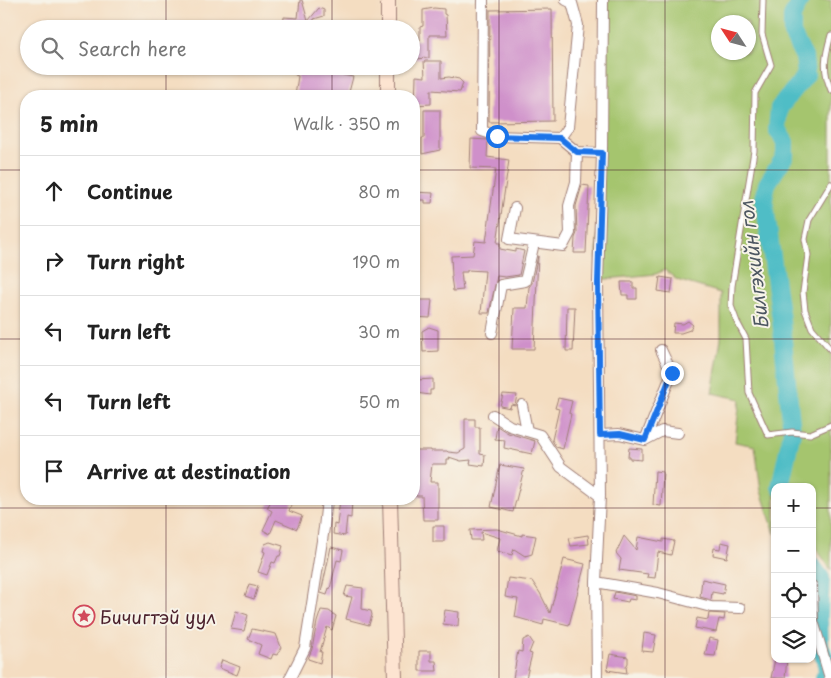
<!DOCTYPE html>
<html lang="en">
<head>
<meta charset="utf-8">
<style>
  body { margin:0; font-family:"Playpen Sans",sans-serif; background:#f2f2f2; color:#222 }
  .controls { position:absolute; right:15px; bottom:15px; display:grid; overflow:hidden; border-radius:10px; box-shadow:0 1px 4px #0004 }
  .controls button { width:45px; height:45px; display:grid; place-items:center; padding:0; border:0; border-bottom:1px solid #e0e0e0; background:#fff; color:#222; font:25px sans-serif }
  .compass { position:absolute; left:711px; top:15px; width:45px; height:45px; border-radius:50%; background:#fff; box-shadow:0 1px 4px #0004; rotate:306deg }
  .stop { position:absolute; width:15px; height:15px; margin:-11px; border:4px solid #1a73e8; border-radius:50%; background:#fff }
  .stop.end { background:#1a73e8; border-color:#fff; box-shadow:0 1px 5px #0008 }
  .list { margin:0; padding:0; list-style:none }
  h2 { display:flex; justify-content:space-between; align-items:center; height:65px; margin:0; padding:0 20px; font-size:21px }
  h2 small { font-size:16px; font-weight:400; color:#767676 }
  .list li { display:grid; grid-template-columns:32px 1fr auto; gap:15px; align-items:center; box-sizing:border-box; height:70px; padding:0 20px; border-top:1px solid #e0e0e0 }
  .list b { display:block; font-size:19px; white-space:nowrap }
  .list em { font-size:16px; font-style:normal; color:#767676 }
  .icon { flex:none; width:28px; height:28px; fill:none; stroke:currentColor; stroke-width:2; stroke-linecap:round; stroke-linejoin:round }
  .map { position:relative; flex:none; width:831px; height:678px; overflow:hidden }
  .search { position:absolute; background:#fff; box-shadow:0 1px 4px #0004; left:20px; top:20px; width:400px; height:55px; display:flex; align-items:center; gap:12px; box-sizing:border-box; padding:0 18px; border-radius:28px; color:#767676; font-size:19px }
  .panel { position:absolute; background:#fff; box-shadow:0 1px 4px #0004; left:20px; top:90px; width:400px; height:415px; border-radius:20px }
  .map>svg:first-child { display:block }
</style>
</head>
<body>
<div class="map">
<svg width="831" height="678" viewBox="0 0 831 678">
  <rect width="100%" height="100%" fill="#f7f3e8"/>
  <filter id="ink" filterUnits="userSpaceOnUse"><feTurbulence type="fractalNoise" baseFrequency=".02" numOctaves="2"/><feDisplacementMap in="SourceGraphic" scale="10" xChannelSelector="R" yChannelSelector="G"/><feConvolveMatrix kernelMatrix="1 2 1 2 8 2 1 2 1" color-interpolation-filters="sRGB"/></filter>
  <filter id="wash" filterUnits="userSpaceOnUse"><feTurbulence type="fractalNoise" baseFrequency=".0096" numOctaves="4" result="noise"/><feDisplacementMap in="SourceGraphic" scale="20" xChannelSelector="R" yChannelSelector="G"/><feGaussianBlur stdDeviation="1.12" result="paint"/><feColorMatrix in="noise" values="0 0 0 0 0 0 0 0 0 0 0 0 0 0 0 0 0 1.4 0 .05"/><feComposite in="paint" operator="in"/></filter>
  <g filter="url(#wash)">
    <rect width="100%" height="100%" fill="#f4ddc1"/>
    <path fill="#a5c56e" stroke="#78724c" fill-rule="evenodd" d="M606 0H831V570L814 545H812V487H775V534L761 491 755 446 735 442 740 399 712 393 721 339V293L677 280 665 270 656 274 596 280ZM718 22H748V52H718Z"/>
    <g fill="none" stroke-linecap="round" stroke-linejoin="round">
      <path stroke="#4fbdc6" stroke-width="18" d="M780 487 792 432 781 320 764 199 767 184 785 156V142L777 129 779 108 806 75 804 57 792 34V17L800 0
        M812 566 821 578 819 616 820 647 826 661 827 673 824 678"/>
    </g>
    <g id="blocks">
      <path fill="#cf90ca" d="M300 0H302L308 21 319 8 324 10V16L314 19 313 29H283L284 17 298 18Z
        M434 8 444 9V14L446 15 447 35H429V58L414 59V40H420V27L423 26V10Z
        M552 9 553 121 489 122 490 10Z
        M424 61H441V78L449 77 459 79 463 83 460 92 431 90V104L415 105 416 76 425 77Z
        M297 66H331L332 73 353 77 348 96H295L298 76 295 75Z
        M424 110H440V150L422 154V138H424Z
        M471 139 488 140 487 157 509 160 497 243H500V249L516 252V249L524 251 519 275 505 277 497 276 489 313H481L485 271 467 270V272H461L463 290 453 291 451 277H452L451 256 473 255 475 241 486 242 496 169 470 168Z
        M582 185 589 186 586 253H574L575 238 577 233 576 206Z
        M414 192 433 193 432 203H425V200H414Z
        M538 256 534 349H512L514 308H527L529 287 532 283Z
        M660 277 673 279 671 293 658 291Z
        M621 282H633V288H637V299H628V295H622Z
        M415 300H432L430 318 414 317Z
        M567 307H575L573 351H566Z
        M688 321 693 325 690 330 681 333H673L674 323 683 324Z
        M429 327 438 330V351L423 352 422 331Z
        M433 379V390H430V395L416 393 414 388 416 380Z
        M503 394 517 395 515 405 511 404 510 408 500 406Z
        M558 398 572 401 569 413 571 414 563 449 556 447 552 440 559 409 555 408Z
        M465 419H475V427H480V454L485 455 484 466 470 464 471 460 461 461 449 457 450 459H447V464H432L430 482H438V520H423L422 496H415L414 450H431V451H447L448 452 458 453 465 449Z
        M497 426 508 433 535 441 532 454 504 448 505 440 495 439Z
        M629 448 642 449V460L630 459V457H628Z
        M500 465 524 469 513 512 491 507Z
        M655 471 663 472 661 506 653 505Z
        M272 499H293L289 511 302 516 297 529 276 520 270 534 263 530 272 511 267 508Z
        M340 499H352L351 518 347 517 345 536 333 534 334 524 337 525Z
        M433 526H444V542H433Z
        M497 529 522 536V534L536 536 532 554 525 556 514 549 512 555 497 551 500 538 481 532 482 540H471L470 530Z
        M588 535 589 544 571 546 569 538Z
        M624 536 636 550 638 537 663 542V539L674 541 671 555 658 552 655 578 647 577 648 574 619 570 621 559 616 553Z
        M270 542 283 546 280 556H278L275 563 272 562 267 575 258 572 265 552 263 551 265 544Z
        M721 542 730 544 727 558 713 555 714 548 720 549Z
        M331 547 343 550 341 561 337 560 330 589 329 588 327 595 321 593Z
        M564 559 585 564 569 625 544 619 543 625 515 617 518 599 505 597 508 578 532 581 540 593 550 613Z
        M702 579 725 584 723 594 712 592 711 600 700 597Z
        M249 584 258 586 254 599 245 596Z
        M347 586 363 588 362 609 371 611 372 615 369 625 346 619 352 597 344 596Z
        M615 592 636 596V600L629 599 628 602 613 599Z
        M321 610 329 611 336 616 332 630 327 627 320 652H322L320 663 308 659 312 649 317 622Z
        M445 610 459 612 458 626 443 624Z
        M236 611 248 615 244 631 231 629Z
        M709 613 725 614 724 620 719 619 716 632 695 628 697 618 708 620Z
        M252 629 276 634 281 647 277 655 273 654 271 659 258 654 261 645 248 639Z
        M644 633 656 635 653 652 642 651Z
        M529 637 533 643 529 653 532 654 526 678H513L518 651 522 652 523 640Z
        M709 638 718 640 715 656 705 655Z
        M419 651H431V661H436L437 671H419Z
        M610 654 628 657V663L626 667 627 673 607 670Z
        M775 659H787L785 678H771Z
        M222 660 240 667 237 675 219 668Z"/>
    </g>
  </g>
  <g filter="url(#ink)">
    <use href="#blocks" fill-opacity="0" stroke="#9f7e76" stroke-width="1"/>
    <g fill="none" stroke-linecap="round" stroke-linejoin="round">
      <g stroke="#9f7e76" stroke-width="7">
        <path id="lane" d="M763 0 762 34 771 65 755 93 754 151 732 286 731 306 737 322 746 339 749 393 768 435 792 432 810 434 831 425
          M831 35C825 56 822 69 831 90
          M831 184 809 220 805 239 808 255 803 292 805 310 812 328 831 350"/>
      </g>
      <g stroke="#9f7e76" stroke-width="12">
        <path id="street" d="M483 0 482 131 497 136 560 138 577 152 602 153
          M560 138 568 127 578 25 572 3 566 0
          M515 208 509 239 563 246 570 233 569 206 576 182 577 152
          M492 333 501 285 525 281 534 243
          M522 405 527 431
          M493 415 510 426 540 435 561 467 600 496
          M600 435 619 434 645 440 662 431 678 433
          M645 440 672 373 661 350
          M596 582 658 593 711 607 740 608
          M812 586 813 621 830 678
          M290 678 305 648 324 528 327 499
          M597 678 596 582 600 496 598 283 602 153 603 0"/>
      </g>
      <g stroke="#9f7e76" stroke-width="16">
        <path id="secondary" d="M388 29V0
          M388 96V66
          M390 499 395 678"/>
      </g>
      <use href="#lane" stroke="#fff" stroke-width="5"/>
      <use href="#street" stroke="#fff" stroke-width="10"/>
      <use href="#secondary" stroke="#fde4d1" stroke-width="14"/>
    </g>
  </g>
  <g fill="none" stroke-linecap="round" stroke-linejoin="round" filter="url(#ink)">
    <path stroke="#1a73e8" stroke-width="6" d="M497 136 560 138 577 152 602 153 598 283 600 435 620 434 645 440 672 373"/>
  </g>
  <path fill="none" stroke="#4a1f2b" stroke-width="1" stroke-opacity="0.55" d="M166 0V29M332 0V29M499 0V678M665 0V678M166 66V96M332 66V96M0 170H26M414 170H831M0 339H26M414 339H831M166 499V678M332 499V678M0 508H775M812 508H831"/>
  <defs>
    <g id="sight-ring" transform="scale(1.125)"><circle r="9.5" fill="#f7f3e8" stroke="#d1495b" stroke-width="1.5"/><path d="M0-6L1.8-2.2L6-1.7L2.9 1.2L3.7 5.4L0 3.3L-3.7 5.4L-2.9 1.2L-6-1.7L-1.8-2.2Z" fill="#d1495b"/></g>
  </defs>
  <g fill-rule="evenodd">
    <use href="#sight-ring" x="84" y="616"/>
  </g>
  <g text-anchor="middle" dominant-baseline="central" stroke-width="4" stroke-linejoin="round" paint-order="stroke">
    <g font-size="18" fill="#4a1f2b" stroke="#f7f3e8" text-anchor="start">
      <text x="100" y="616">Бичигтэй уул</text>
    </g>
    <g font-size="19" font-style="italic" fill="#4c5661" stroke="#f7f3e8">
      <text transform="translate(753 265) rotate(-97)">Билгэхийн гол</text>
    </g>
  </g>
</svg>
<div class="controls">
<button>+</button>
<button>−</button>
<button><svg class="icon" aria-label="locate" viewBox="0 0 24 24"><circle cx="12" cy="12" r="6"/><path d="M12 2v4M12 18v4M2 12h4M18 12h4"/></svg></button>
<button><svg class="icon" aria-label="layers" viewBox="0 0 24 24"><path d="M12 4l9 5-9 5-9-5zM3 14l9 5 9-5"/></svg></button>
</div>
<svg class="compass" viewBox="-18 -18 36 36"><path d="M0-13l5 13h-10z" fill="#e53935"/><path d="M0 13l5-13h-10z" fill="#767676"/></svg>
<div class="stop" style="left:497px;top:136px"></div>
<div class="stop end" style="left:672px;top:373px"></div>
<div class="search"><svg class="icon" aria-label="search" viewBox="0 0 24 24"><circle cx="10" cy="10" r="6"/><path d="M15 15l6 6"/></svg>Search here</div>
<section class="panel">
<h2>5 min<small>Walk · 350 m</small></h2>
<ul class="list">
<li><svg class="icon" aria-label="ahead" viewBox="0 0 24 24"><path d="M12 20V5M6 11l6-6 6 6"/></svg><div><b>Continue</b></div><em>80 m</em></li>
<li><svg class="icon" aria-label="right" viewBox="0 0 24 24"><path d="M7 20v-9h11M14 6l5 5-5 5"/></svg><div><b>Turn right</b></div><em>190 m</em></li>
<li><svg class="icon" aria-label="left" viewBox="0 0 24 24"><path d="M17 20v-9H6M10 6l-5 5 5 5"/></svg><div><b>Turn left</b></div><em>30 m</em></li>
<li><svg class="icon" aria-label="left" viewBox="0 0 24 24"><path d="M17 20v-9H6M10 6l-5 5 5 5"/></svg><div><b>Turn left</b></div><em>50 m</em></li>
<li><svg class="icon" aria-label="arrive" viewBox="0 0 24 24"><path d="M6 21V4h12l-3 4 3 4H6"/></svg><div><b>Arrive at destination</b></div></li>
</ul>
</section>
</div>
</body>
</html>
